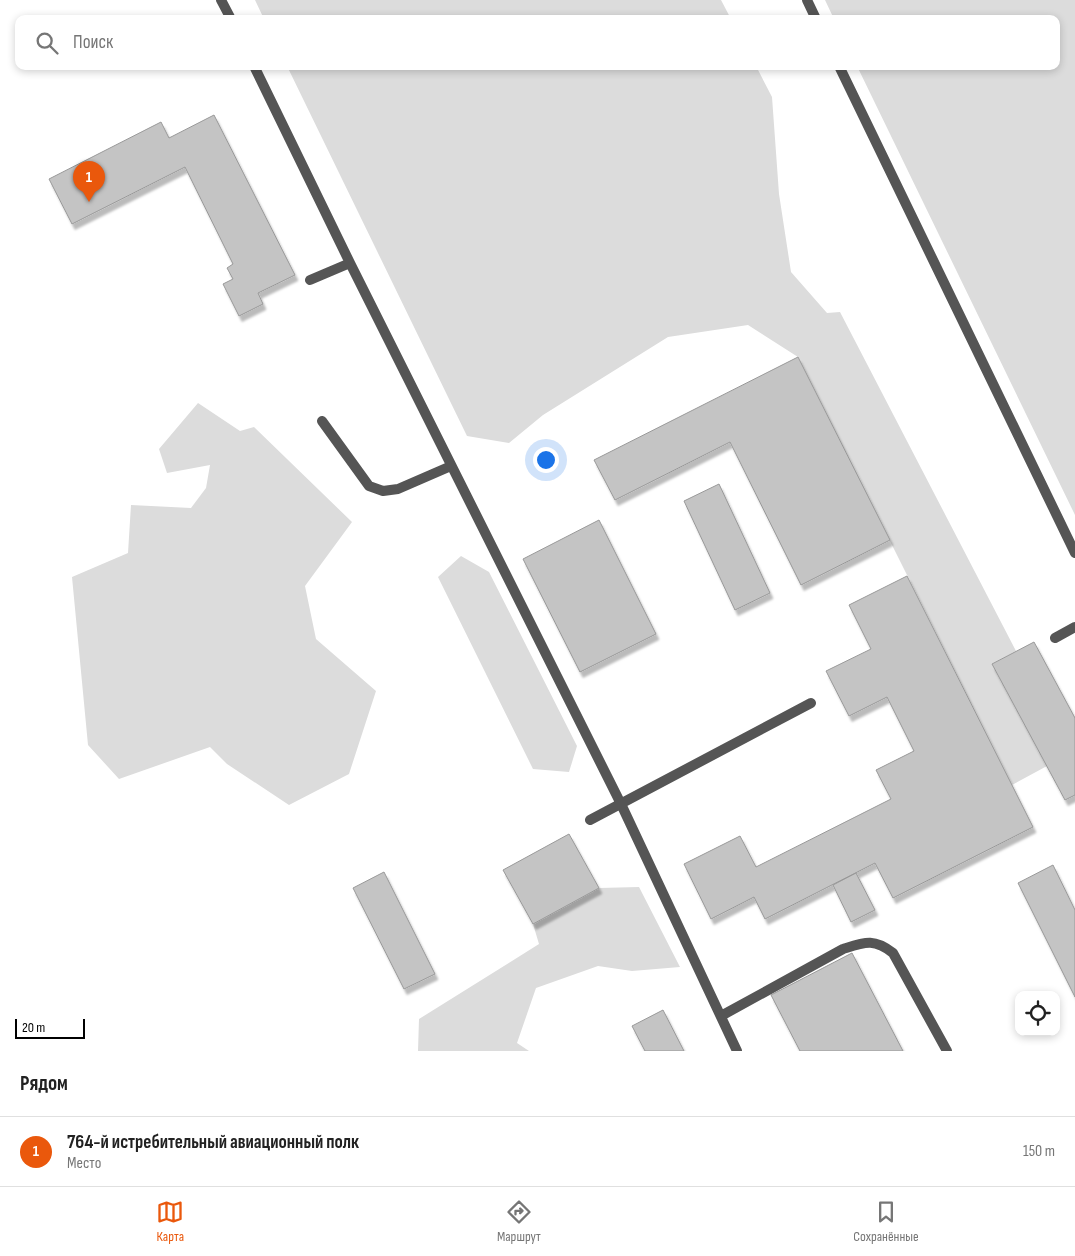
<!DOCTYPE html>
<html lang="ru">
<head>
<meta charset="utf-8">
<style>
  body { margin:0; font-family:"Sofia Sans Condensed",sans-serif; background:#f2f2f2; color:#222 }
  .controls { position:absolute; right:15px; bottom:15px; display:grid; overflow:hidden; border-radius:10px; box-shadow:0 2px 8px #0003 }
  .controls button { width:45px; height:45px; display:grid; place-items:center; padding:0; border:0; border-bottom:1px solid #e0e0e0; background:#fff; color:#222; font:25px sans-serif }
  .scale { position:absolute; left:15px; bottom:12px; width:70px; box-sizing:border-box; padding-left:5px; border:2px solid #000; border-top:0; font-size:14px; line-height:18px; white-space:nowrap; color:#000; -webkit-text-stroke:4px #fff; paint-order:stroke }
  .you { position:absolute; left:545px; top:459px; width:18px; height:18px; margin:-12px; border:4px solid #fff; border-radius:50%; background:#1a73e8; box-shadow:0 0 0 8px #1a73e833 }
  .badge { display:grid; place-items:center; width:32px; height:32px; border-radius:50%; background:#ea580c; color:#fff; font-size:16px; font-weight:700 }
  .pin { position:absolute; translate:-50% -41px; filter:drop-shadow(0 1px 2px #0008) }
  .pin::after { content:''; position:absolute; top:26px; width:18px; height:15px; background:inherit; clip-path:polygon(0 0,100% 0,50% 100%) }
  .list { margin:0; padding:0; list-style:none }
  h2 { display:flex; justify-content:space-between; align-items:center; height:65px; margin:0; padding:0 20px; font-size:21px }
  h2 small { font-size:16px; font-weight:400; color:#767676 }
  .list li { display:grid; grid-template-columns:32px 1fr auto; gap:15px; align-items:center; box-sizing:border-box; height:70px; padding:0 20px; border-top:1px solid #e0e0e0 }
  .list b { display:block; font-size:19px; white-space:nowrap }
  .list p { margin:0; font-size:16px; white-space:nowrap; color:#767676 }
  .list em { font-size:16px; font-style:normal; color:#767676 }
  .icon { flex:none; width:28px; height:28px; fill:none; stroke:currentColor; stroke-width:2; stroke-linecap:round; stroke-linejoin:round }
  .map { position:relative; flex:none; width:1075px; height:1051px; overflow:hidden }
  .search { position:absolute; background:#fff; box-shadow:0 2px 8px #0003; left:15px; right:15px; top:15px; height:55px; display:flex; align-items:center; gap:12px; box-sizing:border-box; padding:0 18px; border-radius:10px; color:#767676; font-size:19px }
  .sheet { height:135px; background:#fff }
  nav { display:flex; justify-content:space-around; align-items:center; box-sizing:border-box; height:70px; border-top:1px solid #e0e0e0; background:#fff; font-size:14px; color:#767676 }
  nav a { display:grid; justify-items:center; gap:2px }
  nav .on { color:#ea580c }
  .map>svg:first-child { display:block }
</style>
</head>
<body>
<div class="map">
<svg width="1075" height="1051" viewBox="0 0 1075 1051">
  <defs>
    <filter id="shadow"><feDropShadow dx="3" dy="5.5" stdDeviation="1" flood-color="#0004"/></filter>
  </defs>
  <rect width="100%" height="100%" fill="#fff"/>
  <path fill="#dcdcdc" d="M255 0H721L731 19H264Z
    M825 0H1075V515L857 66H1056V19H834Z
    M287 66H756L772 97 779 194 791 272 827 313 840 312 1016 651 992 664 1047 766 1012 785 798 357 748 325 668 337 543 415 509 443 467 436Z
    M198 403 240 431 254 427 352 522 305 586 316 639 376 691 349 774 289 805 227 764 210 747 119 779 88 745 72 577 128 553 131 505 191 508 206 488 210 465 167 473 159 449Z
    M461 556 489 572 577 746 569 772 533 769 438 577Z
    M639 887 680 967 632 971 598 966 536 988 517 1043 529 1051H418L419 1019 539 944 533 924 599 888Z"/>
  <path fill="#c4c4c4" stroke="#999" filter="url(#shadow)" d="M214 115 295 275 258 293 263 304 239 316 223 284 233 279 227 268 233 264 185 167 72 224 49 179 161 122 169 138Z
    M798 357 890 540 801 585 730 442 615 500 594 460Z
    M719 484 770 593 735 610 684 501Z
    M599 520 656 634 580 672 523 559Z
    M907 576 1033 827 893 898 875 863 765 919 754 897 711 919 684 864 740 836 756 867 891 799 876 770 914 751 887 697 849 716 826 671 871 649 849 605Z
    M1034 642 1075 718V795L1065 800 992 664Z
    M569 834 599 888 533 924 503 870Z
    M1053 865 1075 910V997L1018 883Z
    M384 872 435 974 404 989 353 888Z
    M856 873 875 910 851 922 833 885Z
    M852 953 903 1051H800L771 995Z
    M663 1010 684 1051H645L632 1026Z"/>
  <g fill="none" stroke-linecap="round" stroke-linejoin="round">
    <path stroke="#555" stroke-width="10" d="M221 0 231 19
      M807 0 816 19
      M254 66 350 263 310 280
      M839 66 1075 553
      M350 263 621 804 737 1051
      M322 421 369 486 383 491 398 489 451 466
      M1055 638 1075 627
      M590 820 811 703
      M721 1016 843 949C865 942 874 938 893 953L947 1051"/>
  </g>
</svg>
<div class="controls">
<button><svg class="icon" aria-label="locate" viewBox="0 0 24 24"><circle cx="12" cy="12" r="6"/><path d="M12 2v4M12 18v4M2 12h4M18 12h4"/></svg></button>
</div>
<div class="scale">20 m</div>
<div class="you"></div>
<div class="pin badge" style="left:89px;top:202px">1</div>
<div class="search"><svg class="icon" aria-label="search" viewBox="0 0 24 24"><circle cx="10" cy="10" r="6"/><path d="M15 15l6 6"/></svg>Поиск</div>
</div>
<section class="sheet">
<h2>Рядом<small></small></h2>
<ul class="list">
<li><span class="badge">1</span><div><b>764-й истребительный авиационный полк</b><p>Место</p></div><em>150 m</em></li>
</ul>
</section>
<nav>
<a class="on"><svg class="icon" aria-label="map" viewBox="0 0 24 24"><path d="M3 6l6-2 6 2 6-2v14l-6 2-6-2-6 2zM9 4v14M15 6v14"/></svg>Карта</a>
<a><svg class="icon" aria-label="directions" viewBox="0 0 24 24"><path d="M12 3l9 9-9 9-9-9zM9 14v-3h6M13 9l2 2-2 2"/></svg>Маршрут</a>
<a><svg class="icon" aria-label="saved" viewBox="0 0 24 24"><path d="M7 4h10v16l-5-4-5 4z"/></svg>Сохранённые</a>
</nav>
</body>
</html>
